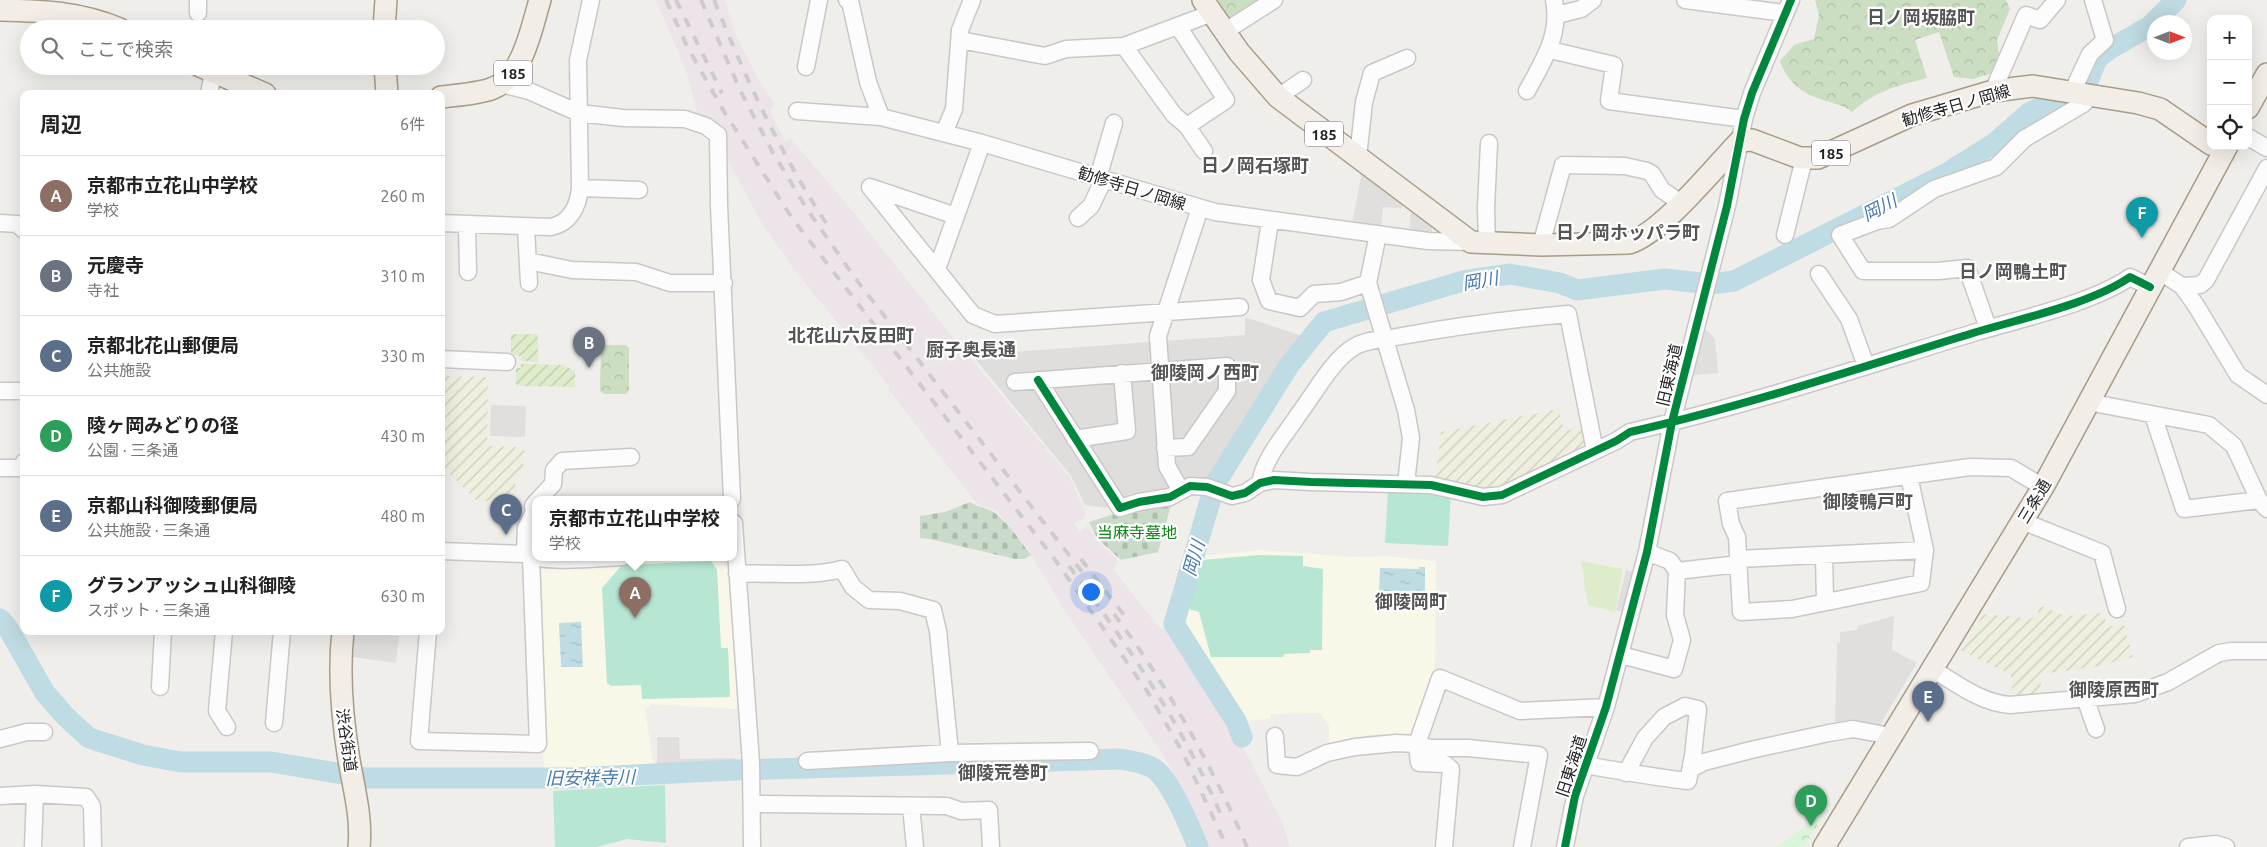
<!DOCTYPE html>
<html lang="ja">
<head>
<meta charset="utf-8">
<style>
  body { margin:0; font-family:Ubuntu,"Noto Sans JP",sans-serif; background:#f2f2f2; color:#222 }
  .controls { position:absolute; right:15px; top:15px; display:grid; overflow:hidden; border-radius:10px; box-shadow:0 5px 20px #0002 }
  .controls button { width:45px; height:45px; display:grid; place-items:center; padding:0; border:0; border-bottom:1px solid #e0e0e0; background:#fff; color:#222; font:25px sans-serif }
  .compass { position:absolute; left:2147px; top:15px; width:45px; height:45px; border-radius:50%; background:#fff; box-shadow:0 5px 20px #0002; rotate:90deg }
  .you { position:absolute; left:1090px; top:591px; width:18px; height:18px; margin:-12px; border:4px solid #fff; border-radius:50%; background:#1a73e8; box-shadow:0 0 0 8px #1a73e833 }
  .badge { display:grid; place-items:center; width:32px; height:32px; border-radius:50%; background:#7c3aed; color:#fff; font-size:16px; font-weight:700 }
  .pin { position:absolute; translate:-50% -41px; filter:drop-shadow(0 1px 2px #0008) }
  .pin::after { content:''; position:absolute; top:26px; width:18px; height:15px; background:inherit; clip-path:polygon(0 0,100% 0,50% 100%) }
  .popup { position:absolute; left:532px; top:496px; width:205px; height:65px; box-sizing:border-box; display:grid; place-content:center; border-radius:10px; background:#fff; filter:drop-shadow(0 1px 4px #0005); font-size:16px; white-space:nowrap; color:#767676 }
  .popup b { font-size:19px; color:#222 }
  .popup::after { content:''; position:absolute; left:50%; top:100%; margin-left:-10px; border:10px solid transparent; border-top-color:#fff }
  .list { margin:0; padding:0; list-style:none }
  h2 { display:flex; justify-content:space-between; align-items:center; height:65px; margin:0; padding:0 20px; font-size:21px }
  h2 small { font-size:16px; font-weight:400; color:#767676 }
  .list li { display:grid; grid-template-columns:32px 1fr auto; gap:15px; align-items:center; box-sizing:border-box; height:80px; padding:0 20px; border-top:1px solid #e0e0e0 }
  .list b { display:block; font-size:19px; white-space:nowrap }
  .list p { margin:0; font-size:16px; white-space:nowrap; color:#767676 }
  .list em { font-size:16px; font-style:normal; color:#767676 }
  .icon { flex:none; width:28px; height:28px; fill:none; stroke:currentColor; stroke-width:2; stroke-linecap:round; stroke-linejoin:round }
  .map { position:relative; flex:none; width:2267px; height:847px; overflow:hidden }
  .search { position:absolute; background:#fff; box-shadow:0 5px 20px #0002; left:20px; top:20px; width:425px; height:55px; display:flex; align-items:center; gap:12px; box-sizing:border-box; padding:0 18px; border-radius:28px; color:#767676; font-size:19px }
  .panel { position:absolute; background:#fff; box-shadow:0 5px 20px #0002; left:20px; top:90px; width:425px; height:545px; border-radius:10px }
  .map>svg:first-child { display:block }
</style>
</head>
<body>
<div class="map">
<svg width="2267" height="847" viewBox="0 0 2267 847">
  <defs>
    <pattern id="farmland-furrows" width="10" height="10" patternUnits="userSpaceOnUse" patternTransform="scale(1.25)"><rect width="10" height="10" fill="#efefdf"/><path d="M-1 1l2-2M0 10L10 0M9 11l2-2" fill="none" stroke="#cdcdbf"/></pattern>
    <pattern id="forest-crowns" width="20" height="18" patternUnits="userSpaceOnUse" patternTransform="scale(1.25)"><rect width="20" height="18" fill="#cbdec1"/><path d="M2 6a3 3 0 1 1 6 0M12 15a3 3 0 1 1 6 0" fill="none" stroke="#aebea6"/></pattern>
    <pattern id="cemetery-stones" width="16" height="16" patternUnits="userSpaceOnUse" patternTransform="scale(1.25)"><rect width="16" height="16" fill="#cadbca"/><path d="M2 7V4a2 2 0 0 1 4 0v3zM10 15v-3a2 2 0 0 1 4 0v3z" fill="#adbcad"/></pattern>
    <pattern id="park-crowns" width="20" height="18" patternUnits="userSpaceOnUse" patternTransform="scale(1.25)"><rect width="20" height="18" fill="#daf5da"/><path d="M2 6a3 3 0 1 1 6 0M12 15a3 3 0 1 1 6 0" fill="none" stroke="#bbd2bb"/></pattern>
    <pattern id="garden-furrows" width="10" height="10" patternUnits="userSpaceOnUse" patternTransform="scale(1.25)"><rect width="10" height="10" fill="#ddeccb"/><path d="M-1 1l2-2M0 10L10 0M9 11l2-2" fill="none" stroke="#bdcaae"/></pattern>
    <pattern id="water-ripples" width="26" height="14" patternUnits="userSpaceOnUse" patternTransform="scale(1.25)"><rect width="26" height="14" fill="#bfdbe3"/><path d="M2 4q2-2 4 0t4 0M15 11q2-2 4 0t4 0" fill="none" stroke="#a4bcc2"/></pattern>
  </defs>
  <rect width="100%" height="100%" fill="#f0eeeb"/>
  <path fill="#dfdedc" d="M1245 317 1305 337 1272 385 1212 481 1187 478 1170 491 1105 508 1085 505 1071 476 972 355 1245 335Z"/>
  <path fill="#f8f7e8" d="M1259 550 1354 557 1386 556 1436 561 1435 668 1417 729 1414 732 1408 736 1393 734 1368 735 1329 744V726L1320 713 1271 714 1270 719 1240 721 1178 627 1200 556Z
    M718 558 729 568 738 706 736 709 651 704 645 710 654 767 544 768 537 564Z"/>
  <path fill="#ede4e9" d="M656 0H725L734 31 761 84 775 104 770 111 785 141 790 138 847 204 942 324 1070 477 1086 514 1085 518 1074 524 1080 532 1088 525 1095 539 1118 560 1113 569 1158 626 1177 639 1221 705 1282 821 1290 847H1208L1197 817 1165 758 1063 608 1027 548 996 510 977 504 888 389 890 387 795 271 761 222 722 150 698 117 688 76Z"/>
  <path fill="url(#farmland-furrows)" d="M441 376 488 377 487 446 524 447 523 476 515 477V502L477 501 441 465V409H444L441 398Z
    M1559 409 1564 431 1584 427 1589 448 1502 491 1483 493 1435 479 1441 432Z
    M2039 605 2065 616 2104 613 2107 627 2124 625 2133 657 2095 667 2040 674 2042 698 2012 700 2011 675 1960 650 1984 614 2037 619Z"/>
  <path fill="#ddeccb" d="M1581 561 1623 569 1615 612 1588 605Z"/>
  <path fill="url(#forest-crowns)" d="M1218 0H1260L1229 19Z
    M1815 0H2006L2010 9 1997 40 1999 56 1993 73 1973 79 1954 77 1939 32 1915 40 1927 78C1897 86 1875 91 1852 112 1845 106 1838 105 1830 102 1805 95 1789 86 1780 61L1794 45 1814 39 1819 15Z
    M603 345H626L629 348V390L626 394H604L600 391 601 347Z"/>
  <path fill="url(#cemetery-stones)" d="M970 502C978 508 988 508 995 513 1009 524 1020 541 1031 555L1024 559H1015L930 539 920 538V516L945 512Z
    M1170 502 1171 505 1158 552 1121 560 1097 538 1089 522 1142 505Z"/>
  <path fill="url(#park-crowns)" d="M1825 813 1804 847H1776Z"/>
  <path fill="url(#garden-furrows)" d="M511 334H538V362L521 361V356L511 355Z
    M521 364 563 365 575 371V387L516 386V368H521Z"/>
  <path fill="#b7e6d2" d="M1388 490 1451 492 1448 546 1385 543Z
    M1260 555 1303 556V566L1323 569 1322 650H1310V653L1284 654 1283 657H1211L1199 612 1189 609 1202 560Z
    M711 561 717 570 721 648H728L730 697 642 699 641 685 611 686 607 683 602 588 622 565Z
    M665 785 666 843 627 839 596 847H555L553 791Z"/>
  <path fill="#e0dfde" d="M1362 172 1404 201 1402 208 1383 207 1381 229 1352 224Z
    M1411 210 1432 227V233L1409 234Z
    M1699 328 1708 331 1715 339 1718 373 1687 376Z
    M491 405 526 406 525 437 490 436Z
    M1626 570 1635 572 1625 612 1616 610Z
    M1894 616 1892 650 1917 663 1877 730 1835 728 1837 643 1840 642V632L1857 630 1858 626Z
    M350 631H375V634L399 636 396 663 346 656Z
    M657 737H679L680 759 735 758 736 767 657 769Z"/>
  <path fill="url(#water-ripples)" d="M1419 567H1425V591H1379L1380 568 1419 569Z
    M581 622 583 667H561L559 623Z"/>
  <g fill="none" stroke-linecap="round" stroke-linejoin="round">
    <path stroke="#bfdbe3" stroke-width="21" d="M2079 89 2088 81 2097 59 2108 50 2150 26 2176 0
      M0 619 8 628 45 693 66 717 89 738 143 755 180 762H271L366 778H574L734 770 1120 759C1131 761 1148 763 1157 771 1172 785 1190 827 1198 847
      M1242 737 1236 721 1174 624 1215 484 1290 364 1324 322 1463 281 1510 274 1560 283 1577 290 1665 279 1710 284 1734 281 1947 173 1996 142 2029 113 2063 96"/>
    <g stroke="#c9c8c7" stroke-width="19">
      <path id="minor" d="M847 0 850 1 868 82 881 117
        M1685 0 1784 13
        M198 13V0
        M1557 15 1581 9 1593 0
        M1224 32 1274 0
        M960 40 1045 56 1066 49 1124 46 1212 13
        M1124 46 1174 115 1187 126 1226 100 1178 26
        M1550 50 1614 65 1609 101 1744 119
        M806 67 819 0
        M501 84 529 91 579 113 623 118 685 119 706 126 718 135 719 205 732 499
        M1527 91C1543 61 1561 35 1554 0
        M1993 91 2026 15 2040 20 2057 0
        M2069 92 2074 88 2090 54 2105 40 2093 0
        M209 94 213 72
        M1278 97 1303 80
        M797 111 881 117 982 143 1215 212 1428 241 1471 242
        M1187 126 1204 151
        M944 133 954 109 960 30 972 0
        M2248 137 2267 148
        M1358 157 1364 102 1372 73 1407 58
        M1098 178 1114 123
        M580 188 639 190
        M956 216 870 187 973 315 995 324 1240 307
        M1078 218 1091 206 1104 179
        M1270 221 1261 280 1269 301 1300 308 1314 294 1341 292 1368 283
        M0 223 17 224 24 230
        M441 223 551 227C570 223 578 207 580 188L578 60 591 0
        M467 224 468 272
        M526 228 529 283
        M1378 234 1368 283 1406 410 1411 438 1406 484
        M1785 235 1804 159
        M1487 244 1486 208 1489 143
        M1541 245 1563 165 1625 166 1647 171 1652 174 1662 190 1681 203
        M528 261 572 270 636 272 670 283H724
        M937 269 982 143
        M2159 271 2182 286 2200 285 2206 280 2267 168
        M1819 274 1849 319 1866 366
        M2182 286 2195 304 2238 375 2267 395
        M1988 328 1967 268 1938 271H1863L1840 235 1877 221 1889 219 1934 189 1996 167 2024 139 2083 104 2092 95
        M441 359 507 362
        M1038 380 1120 508 1139 502 1170 497 1190 486 1207 487 1232 496 1245 493 1260 483 1274 480 1311 482 1431 485 1483 497 1502 495 1616 441 1630 432C1746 406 1859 368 1973 333 2019 319 2091 304 2130 277L2150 287
        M1015 382 1227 366V391L1188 447 1165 448
        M0 391H24
        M2088 402 2209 425 2234 446 2259 500 2267 509
        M2153 415 2184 509 2259 500
        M1075 439 1127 431 1122 373
        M0 468H23L24 462
        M1909 476 1925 550 1921 583 1792 609 1741 612 1737 537 1731 524 1727 501 1970 467 2011 468 2043 487
        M1260 483C1264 458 1285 435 1299 414 1314 394 1333 359 1354 347 1367 339 1387 339 1402 336 1457 326 1512 319 1568 314L1595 451
        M1181 491 1167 466 1158 336 1200 208
        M539 499 553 484 554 470 562 461 631 457
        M2022 521 2102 553 2117 609
        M734 523 751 763 752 847
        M441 551 525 554C544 564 600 558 623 557
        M1647 552 1670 561 1677 571 1739 564
        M525 554 526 528 534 512 533 506 536 502
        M1824 555 1825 602
        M1738 559 1925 550
        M737 574C772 572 808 578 842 569L853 587 869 600 900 601 933 610 938 631 950 753
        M224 631 217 711 227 727
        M428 631 419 741 538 744 531 557
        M1621 655 1674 669 1682 640 1675 615 1677 571
        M1932 669C1956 683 1981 703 2010 705L2135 694 2168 682 2219 653 2231 651H2267
        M160 687 163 631
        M2085 698 2096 729
        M274 723 282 631
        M1275 736 1277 765 1297 767 1327 753 1355 747 1396 743 1417 744 1430 748H1468L1539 755 1522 847
        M0 739 27 732H44
        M807 761 950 753 1090 751
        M1585 765C1619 771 1653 777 1688 781L1693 756 1698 709 1685 706 1664 717 1645 738 1626 773
        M1691 769 1704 762 1755 749 1829 733 1853 729 1891 736
        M0 796 35 794 86 797 92 806 93 847
        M752 804 947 806 961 811 989 810 991 847
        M911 806 915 847
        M33 847 35 794
        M1444 847 1451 769 1445 764 1419 763 1417 744 1440 678 1520 711 1606 707
        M1565 847 1575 796 1606 707 1647 552 1672 422 1727 206 1744 119 1752 93 1791 0
        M2188 847 2216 844 2226 847"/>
    </g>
    <g stroke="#a79c86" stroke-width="24">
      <path id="major" d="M1203 0 1239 52 1278 97 1471 242 1541 245 1629 243C1662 233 1714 168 1740 141L1752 140 1800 158H1818L1912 115 1993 91 2033 86 2138 103 2160 109 2211 144
        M0 10C44 11 78 12 120 29
        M384 29 386 0
        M200 66 265 94
        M385 66 387 94
        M441 97C458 95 476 94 491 89 523 78 531 29 540 0
        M2248 108 2267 74
        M343 631C338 675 342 717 349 760 354 789 362 818 359 847
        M1824 847 2043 487 2227 146"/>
    </g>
    <use href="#minor" stroke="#fdfcfc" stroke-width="16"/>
    <use href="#major" stroke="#f3ede7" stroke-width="21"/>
    <path stroke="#ccc" stroke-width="4" stroke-dasharray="10 10" stroke-linecap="butt" d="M666 0 687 46 723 110 792 218 1056 561 1147 691 1183 753 1227 847
      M676 0 722 93
      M701 0 740 90 772 151 807 209 855 278 1082 572
      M714 0C745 77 780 153 826 223
      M1081 559 1127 619
      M1069 566C1127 644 1182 724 1221 815
      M1114 614C1168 686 1211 764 1247 847"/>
    <g stroke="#fff" stroke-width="11">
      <path id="cycleway" d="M1038 380 1120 508 1139 502 1170 497 1190 486 1207 487 1232 496 1245 493 1260 483 1274 480 1311 482 1431 485 1483 497 1502 495 1616 441 1630 432C1746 406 1859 368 1973 333 2019 319 2091 304 2130 277L2150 287
        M1565 847 1575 796 1606 707 1647 552 1672 422 1727 206 1744 119 1752 93 1791 0"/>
    </g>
    <use href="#cycleway" stroke="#00873e" stroke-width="8"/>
  </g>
  <g text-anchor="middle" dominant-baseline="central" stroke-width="4.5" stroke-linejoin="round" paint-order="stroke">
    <g fill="#fff" stroke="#646464" stroke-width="1">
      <rect x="494" y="60.5" width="38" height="25" rx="4"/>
      <rect x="1305" y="121.5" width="38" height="25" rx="4"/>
      <rect x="1812" y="140.5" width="38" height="25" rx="4"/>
    </g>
    <g font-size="15" font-weight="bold" fill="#222">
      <text x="513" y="73">185</text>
      <text x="1324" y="134">185</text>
      <text x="1831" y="153">185</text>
    </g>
    <g font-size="16" fill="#222" stroke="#fff">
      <text transform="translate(1956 105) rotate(-16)">勧修寺日ノ岡線</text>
      <text transform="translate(1132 188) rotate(17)">勧修寺日ノ岡線</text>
      <text transform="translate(1669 375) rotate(-77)">旧東海道</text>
      <text transform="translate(2034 501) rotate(-59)">三条通</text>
      <text transform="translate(347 740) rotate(82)">渋谷街道</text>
      <text transform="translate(1571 766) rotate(-72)">旧東海道</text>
    </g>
    <g font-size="16" fill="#0c8416" stroke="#fff">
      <text x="1137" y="532">当麻寺墓地</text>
    </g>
    <g font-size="18" font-weight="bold" fill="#555" stroke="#fff">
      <text x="1921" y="17">日ノ岡坂脇町</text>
      <text x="1255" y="165">日ノ岡石塚町</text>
      <text x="1628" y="232">日ノ岡ホッパラ町</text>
      <text x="2013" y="271">日ノ岡鴨土町</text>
      <text x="851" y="335">北花山六反田町</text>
      <text x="971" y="349">厨子奥長通</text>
      <text x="1205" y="372">御陵岡ノ西町</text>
      <text x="1868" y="501">御陵鴨戸町</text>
      <text x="1411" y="601">御陵岡町</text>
      <text x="2114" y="689">御陵原西町</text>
      <text x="1003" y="772">御陵荒巻町</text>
    </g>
    <g font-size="18" font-style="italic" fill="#4a7aab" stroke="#fff">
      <text transform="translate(1879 207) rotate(-27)">岡川</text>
      <text transform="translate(1480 280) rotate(-10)">岡川</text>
      <text transform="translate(1193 558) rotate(-74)">岡川</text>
      <text transform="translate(590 777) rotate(-1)">旧安祥寺川</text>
    </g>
  </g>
</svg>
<div class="controls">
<button>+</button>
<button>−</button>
<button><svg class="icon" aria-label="locate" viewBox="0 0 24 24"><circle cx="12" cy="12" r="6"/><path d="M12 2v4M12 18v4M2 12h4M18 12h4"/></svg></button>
</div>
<svg class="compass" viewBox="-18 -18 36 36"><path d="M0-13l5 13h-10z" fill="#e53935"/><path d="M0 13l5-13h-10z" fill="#767676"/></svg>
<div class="you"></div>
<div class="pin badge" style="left:635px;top:618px;background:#8d6e63">A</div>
<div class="popup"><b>京都市立花山中学校</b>学校</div>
<div class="pin badge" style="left:589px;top:368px;background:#6b7280">B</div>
<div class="pin badge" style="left:506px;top:535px;background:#5c6f8a">C</div>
<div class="pin badge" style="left:1811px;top:826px;background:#2e9e5b">D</div>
<div class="pin badge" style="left:1928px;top:722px;background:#5c6f8a">E</div>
<div class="pin badge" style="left:2142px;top:238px;background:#0f9aa8">F</div>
<div class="search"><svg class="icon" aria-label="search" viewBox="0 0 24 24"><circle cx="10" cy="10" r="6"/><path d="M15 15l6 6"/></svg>ここで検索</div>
<section class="panel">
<h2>周辺<small>6件</small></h2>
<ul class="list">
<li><span class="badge" style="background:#8d6e63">A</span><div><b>京都市立花山中学校</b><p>学校</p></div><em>260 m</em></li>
<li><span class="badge" style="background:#6b7280">B</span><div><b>元慶寺</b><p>寺社</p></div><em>310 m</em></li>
<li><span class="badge" style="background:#5c6f8a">C</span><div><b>京都北花山郵便局</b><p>公共施設</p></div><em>330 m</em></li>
<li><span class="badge" style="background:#2e9e5b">D</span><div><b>陵ヶ岡みどりの径</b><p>公園 · 三条通</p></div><em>430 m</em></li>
<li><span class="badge" style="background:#5c6f8a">E</span><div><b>京都山科御陵郵便局</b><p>公共施設 · 三条通</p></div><em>480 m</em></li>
<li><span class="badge" style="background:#0f9aa8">F</span><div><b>グランアッシュ山科御陵</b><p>スポット · 三条通</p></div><em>630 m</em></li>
</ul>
</section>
</div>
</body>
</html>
